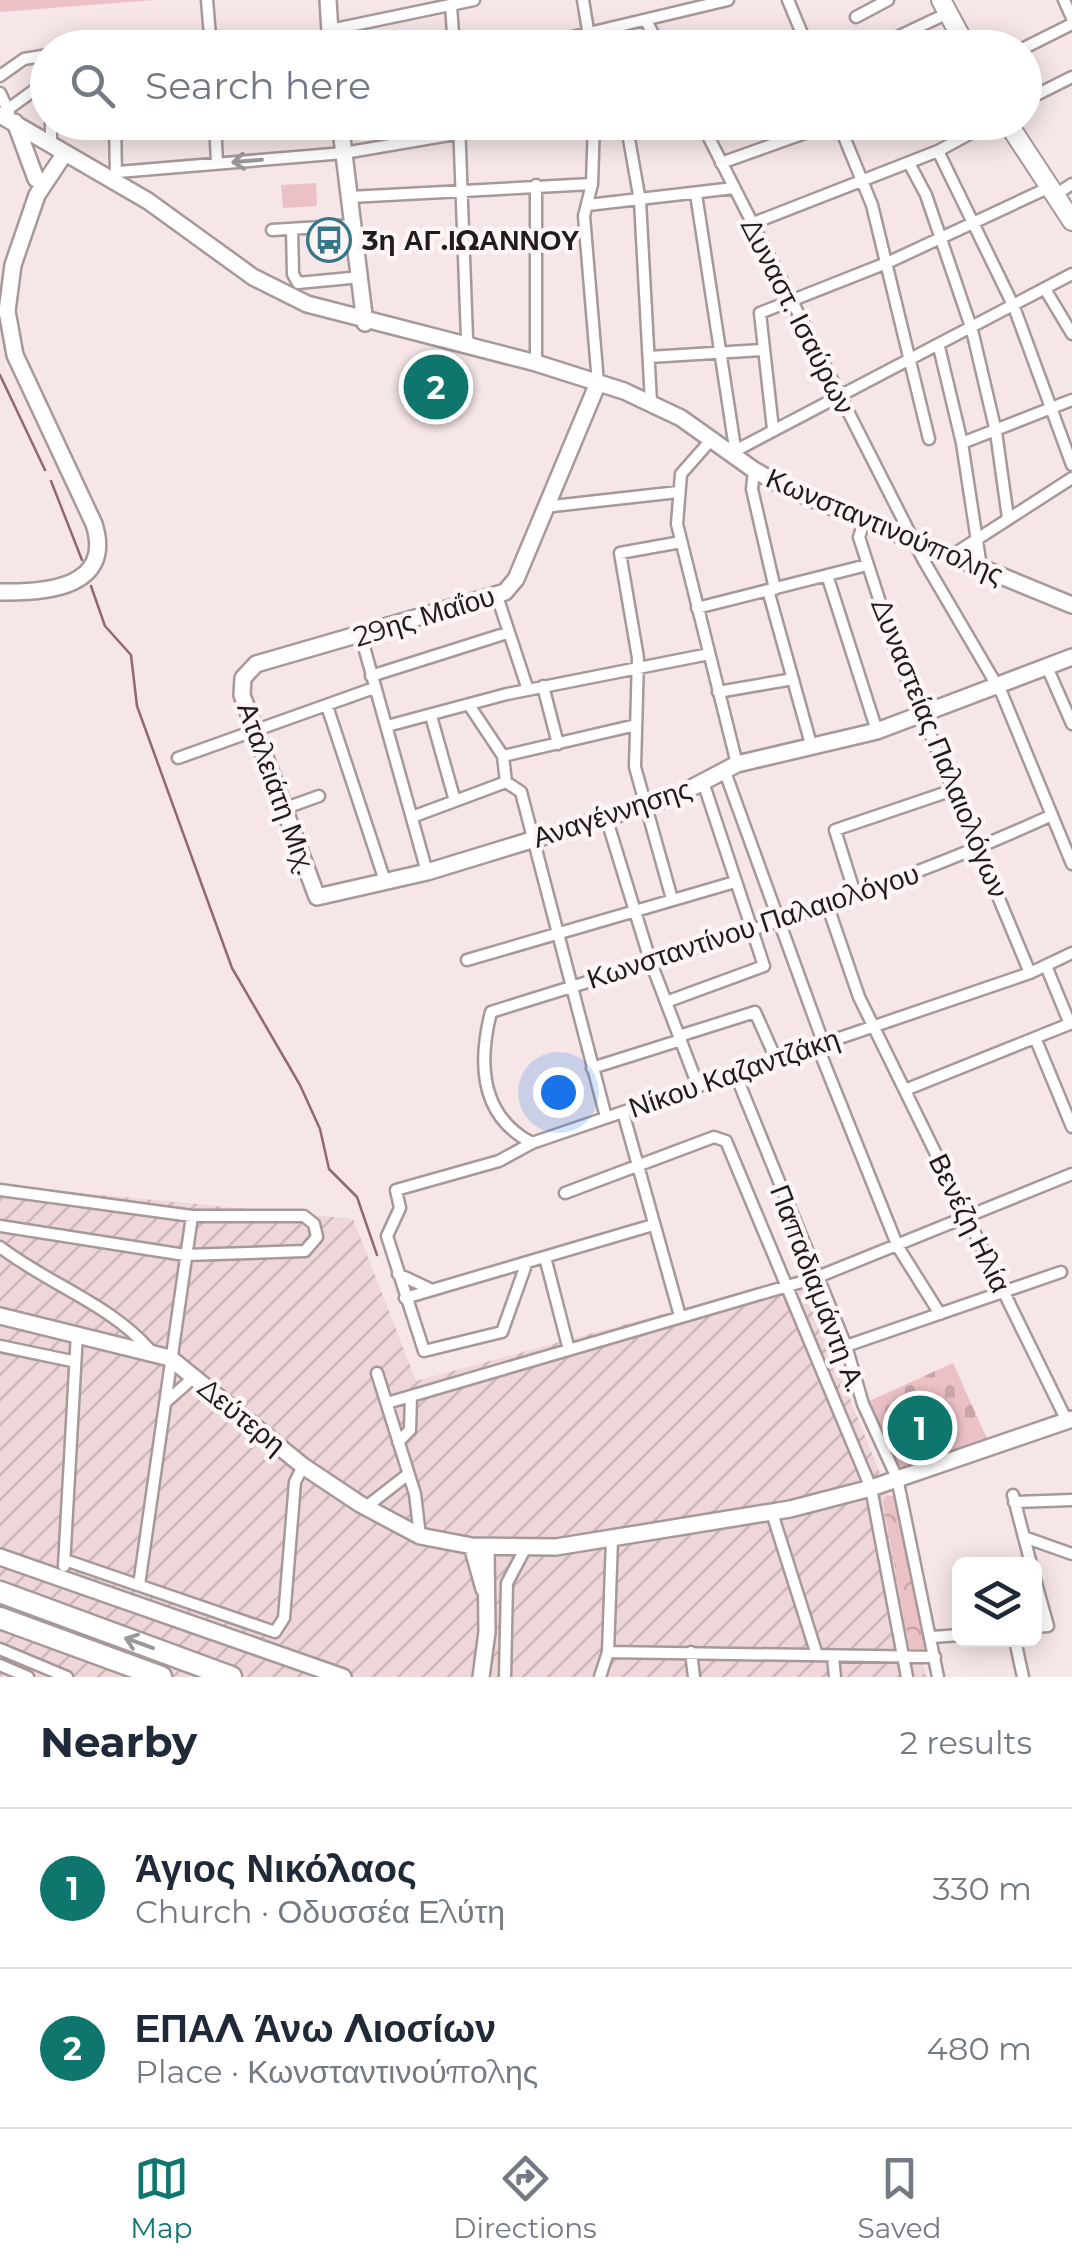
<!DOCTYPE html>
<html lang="en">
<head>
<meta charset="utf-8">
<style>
  body { margin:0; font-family:Montserrat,sans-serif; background:#f6f6f7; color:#1f2937 }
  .controls { position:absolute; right:30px; bottom:30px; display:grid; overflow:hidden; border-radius:15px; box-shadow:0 5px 25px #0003 }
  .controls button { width:90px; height:90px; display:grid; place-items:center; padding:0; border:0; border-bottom:2px solid #e0e1e3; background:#fff; color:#1f2937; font:50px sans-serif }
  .you { position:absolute; left:558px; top:1092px; width:35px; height:35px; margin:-25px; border:8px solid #fff; border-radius:50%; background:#1a73e8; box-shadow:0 0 0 15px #1a73e833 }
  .badge { display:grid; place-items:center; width:65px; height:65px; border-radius:50%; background:#0f766e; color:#fff; font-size:32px; font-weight:700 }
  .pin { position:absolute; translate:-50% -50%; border:5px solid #fff; box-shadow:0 2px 10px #0006 }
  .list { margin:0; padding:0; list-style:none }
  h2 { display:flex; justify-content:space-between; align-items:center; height:130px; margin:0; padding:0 40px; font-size:42px }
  h2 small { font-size:32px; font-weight:400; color:#747a83 }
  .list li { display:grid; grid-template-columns:65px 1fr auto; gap:30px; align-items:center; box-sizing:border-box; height:160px; padding:0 40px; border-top:2px solid #e0e1e3 }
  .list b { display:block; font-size:38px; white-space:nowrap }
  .list p { margin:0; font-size:32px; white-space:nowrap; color:#747a83 }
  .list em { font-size:32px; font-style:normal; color:#747a83 }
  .icon { flex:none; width:55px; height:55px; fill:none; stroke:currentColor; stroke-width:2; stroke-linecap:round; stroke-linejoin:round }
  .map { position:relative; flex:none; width:1072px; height:1677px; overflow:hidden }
  .search { position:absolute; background:#fff; box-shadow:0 5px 25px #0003; left:30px; right:30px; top:30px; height:110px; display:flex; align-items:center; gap:25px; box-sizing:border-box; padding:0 35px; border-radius:55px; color:#747a83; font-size:38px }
  .sheet { height:450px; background:#fff }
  nav { display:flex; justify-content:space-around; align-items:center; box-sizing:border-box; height:140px; border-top:2px solid #e0e1e3; background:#fff; font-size:28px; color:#747a83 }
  nav a { display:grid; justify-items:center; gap:5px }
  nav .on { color:#0f766e }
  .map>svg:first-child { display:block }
</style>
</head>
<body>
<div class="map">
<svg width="1072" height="1677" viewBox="0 0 1072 1677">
  <defs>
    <pattern id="industrial-furrows" width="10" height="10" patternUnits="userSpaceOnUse" patternTransform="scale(2.5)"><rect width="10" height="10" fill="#efd6d9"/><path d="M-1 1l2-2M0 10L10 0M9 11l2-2" fill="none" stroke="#cdb7ba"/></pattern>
    <pattern id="cemetery-stones" width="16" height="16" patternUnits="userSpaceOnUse" patternTransform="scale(2.5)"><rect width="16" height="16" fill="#ecc1c6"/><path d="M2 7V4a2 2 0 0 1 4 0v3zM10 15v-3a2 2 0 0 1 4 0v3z" fill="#caa5aa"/></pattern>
    <pattern id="park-crowns" width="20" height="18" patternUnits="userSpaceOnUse" patternTransform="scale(2.5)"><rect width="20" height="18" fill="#ecc1c6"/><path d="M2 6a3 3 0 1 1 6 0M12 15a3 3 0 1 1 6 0" fill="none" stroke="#caa5aa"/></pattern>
  </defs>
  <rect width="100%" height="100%" fill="#f6e6e7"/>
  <path fill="url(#industrial-furrows)" d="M0 1185 353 1219 416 1381 800 1277 889 1495 926 1677H0Z"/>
  <path fill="url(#cemetery-stones)" d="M953 1363 988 1441 896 1474 867 1402Z"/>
  <path fill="url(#park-crowns)" d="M897 1495 928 1646 923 1653 910 1650 883 1502 887 1496Z"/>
  <path fill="#ecc1c6" d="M0 0H155L0 12Z
    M316 183 317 206 283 208 281 185Z"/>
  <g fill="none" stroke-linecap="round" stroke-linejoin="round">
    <path stroke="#92696e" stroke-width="2.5" d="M0 375 45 470
      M51 481 82 560
      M91 586 105 626 131 655 137 706 232 968 300 1085 320 1129 329 1169 357 1197 377 1255"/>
    <g stroke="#a7989a" stroke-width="15">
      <path id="street" d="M207 0 211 48
        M583 0 591 48
        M788 0 808 48
        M1064 0 1072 18
        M451 5 454 48
        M856 17 888 0
        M646 21 661 48
        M330 30 474 0
        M130 48 210 40
        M526 48 728 0
        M874 48 948 13
        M1024 48 1072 24
        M0 76 24 59 48 55
        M0 93 9 112
        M1024 101 1072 77
        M7 110 48 80
        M51 122V144
        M115 122 116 176
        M215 122 217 163
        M459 122 467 338 471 347
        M594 122 592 184 584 216 598 383
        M626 122 640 201 651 402
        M701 122 924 561 1002 694 1072 864
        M838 122 872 205 929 439
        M938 151 1014 307 1072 465
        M721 163 836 122
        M909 163 926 195 972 330 996 432 1008 518
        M118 172 344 153 525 122
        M536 185V363
        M696 194 735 448
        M1055 195 1072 184
        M350 197 592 184
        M588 205 734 188
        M751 224 938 151 991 122
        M292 229 293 274 298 283 361 277
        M272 230 354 225
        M1045 289 1072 334
        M939 347 962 443 981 567
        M649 357 762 350
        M773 429 760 313 889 262 1050 187
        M711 440 681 474 677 524 737 764
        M962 443 1072 400
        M731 453 1072 274
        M754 470 752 489 775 589
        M544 507 678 492
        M864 522 859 537 896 652 1030 973
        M951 556 1072 478
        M827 575 877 731
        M768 590 812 748
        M497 596 528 690
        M697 608 867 565
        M361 636 427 872
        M1047 667 1072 724
        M371 676 507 633
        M543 686 558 744
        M718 692 793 679
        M469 705 503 756 506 782
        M327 706 385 881
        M431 716 455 801
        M387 726 507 694 709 654
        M503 756 636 725
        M178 758 374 688
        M725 772 823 1042
        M506 782 521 792 606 1117
        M283 809 319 796
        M412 817 506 782
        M606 817 650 960 698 1086
        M855 894 835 830 953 790
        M672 899 635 767 638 658 620 553 681 542
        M827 904 859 997 1067 1421
        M467 960 735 882
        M1046 966 1070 1024
        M666 1002 764 966 704 785
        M679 1036 755 1012 776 1059
        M1036 1040 1072 1127
        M817 1045 898 1247 940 1314
        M592 1068 681 1040
        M735 1073 846 1346 863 1404 897 1478 938 1677
        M905 1090 1072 1023
        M623 1112 680 1316
        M532 1143C480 1116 478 1063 491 1012 679 953 872 898 1052 815
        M0 1190 192 1216H304L314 1224 317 1237 305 1251 185 1255 0 1226
        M565 1193 714 1137 726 1141 871 1488 907 1677
        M0 1247C48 1284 110 1304 150 1350
        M545 1257 569 1350
        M527 1262 502 1332 424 1351 387 1236 400 1208 396 1190 499 1161 532 1143 1030 973 1072 953
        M398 1274 428 1288
        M405 1298 653 1225
        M0 1346 72 1361
        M846 1346 1061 1272
        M377 1373 415 1494 420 1536
        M166 1402 194 1377
        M387 1403 815 1278 1072 1174
        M398 1442 410 1430 411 1396
        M1013 1495 1031 1564
        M1014 1502 1072 1500
        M366 1507 407 1475
        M772 1513 817 1655
        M1024 1537 1072 1554
        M65 1560 275 1632 284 1618 295 1482 303 1466
        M64 1566 77 1333
        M1034 1576 1048 1626 1034 1627
        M139 1585 192 1216
        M932 1637 960 1635
        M1015 1640 1023 1677
        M0 1649 67 1677
        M608 1652 935 1657
        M691 1652 694 1677
        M833 1657 835 1677
        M0 1665 28 1677
        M505 1677 507 1583 525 1549
        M600 1677 608 1652 612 1539"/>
    </g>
    <g stroke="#a7989a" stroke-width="20">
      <path id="secondary" d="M328 0 331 48
        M0 115 148 201 253 277 307 304 536 363 624 391 681 418 754 470 786 488 1072 605
        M15 122 36 179
        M340 122 365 323
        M598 383 516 579 505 592 256 664 243 678 242 695 317 897 427 872 676 796 737 764 877 731 1072 657
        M0 592C48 593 114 587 94 524L15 355 7 311 13 265 37 195 65 153
        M0 1316 170 1358 303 1466 360 1504 420 1536 472 1546 556 1547 790 1509 871 1488 1072 1419
        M472 1546 484 1589
        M0 1557 343 1677
        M481 1677 487 1632 486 1547"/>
    </g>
    <g stroke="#a7989a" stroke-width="22">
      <path id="primary" d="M941 0 967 48
        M1007 122 1072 221"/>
    </g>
    <g stroke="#a7989a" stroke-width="25">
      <path id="highway" d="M0 1592 231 1677
        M0 1618 161 1677"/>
    </g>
    <use href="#street" stroke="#fff" stroke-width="10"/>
    <use href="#secondary" stroke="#fff" stroke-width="15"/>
    <use href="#primary" stroke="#fff" stroke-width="18"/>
    <use href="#highway" stroke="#fff" stroke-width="20"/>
  </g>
  <defs><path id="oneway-shaft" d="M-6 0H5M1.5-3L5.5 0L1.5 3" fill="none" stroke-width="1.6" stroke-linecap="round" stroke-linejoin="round" transform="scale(2.5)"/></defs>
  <g stroke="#9b9899">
    <use href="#oneway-shaft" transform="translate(247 161) rotate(175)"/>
    <use href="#oneway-shaft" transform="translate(139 1643) rotate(-160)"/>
  </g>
  <defs>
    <g id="bus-ring" transform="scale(2.25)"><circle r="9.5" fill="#fef5f6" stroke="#357689" stroke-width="1.5"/><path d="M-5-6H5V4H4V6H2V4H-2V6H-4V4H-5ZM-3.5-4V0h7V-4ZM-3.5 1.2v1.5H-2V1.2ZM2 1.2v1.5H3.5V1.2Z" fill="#357689"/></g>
  </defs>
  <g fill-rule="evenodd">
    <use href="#bus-ring" x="329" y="240"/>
  </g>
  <g text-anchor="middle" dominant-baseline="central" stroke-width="9" stroke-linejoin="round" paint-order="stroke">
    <g font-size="28" font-weight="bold" fill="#211b1c" stroke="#fef5f6" text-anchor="start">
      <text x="362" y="240">3η ΑΓ.ΙΩΑΝΝΟΥ</text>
    </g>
    <g font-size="28" fill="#211b1c" stroke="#fef5f6">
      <text transform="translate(798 316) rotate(63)">Δυναστ. Ισαύρων</text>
      <text transform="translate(885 526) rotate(23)">Κωνσταντινούπολης</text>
      <text transform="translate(424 616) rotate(-17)">29ης Μαΐου</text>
      <text transform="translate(940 748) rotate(68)">Δυναστείας Παλαιολόγων</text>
      <text transform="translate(277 788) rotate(70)">Αταλειάτη Μιχ.</text>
      <text transform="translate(612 813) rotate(-18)">Αναγέννησης</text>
      <text transform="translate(753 926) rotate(-18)">Κωνσταντίνου Παλαιολόγου</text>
      <text transform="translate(734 1073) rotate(-19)">Νίκου Καζαντζάκη</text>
      <text transform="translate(970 1223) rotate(64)">Βενέζη Ηλία</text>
      <text transform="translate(818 1288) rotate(69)">Παπαδιαμάντη Α.</text>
      <text transform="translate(242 1416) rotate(39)">Δεύτερη</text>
    </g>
  </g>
</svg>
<div class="controls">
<button><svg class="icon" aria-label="layers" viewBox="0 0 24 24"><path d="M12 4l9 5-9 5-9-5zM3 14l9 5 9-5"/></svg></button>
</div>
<div class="you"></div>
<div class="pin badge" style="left:920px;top:1428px">1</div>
<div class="pin badge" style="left:436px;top:387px">2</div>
<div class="search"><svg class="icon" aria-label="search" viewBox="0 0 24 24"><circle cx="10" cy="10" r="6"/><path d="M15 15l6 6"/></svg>Search here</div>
</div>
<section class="sheet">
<h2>Nearby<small>2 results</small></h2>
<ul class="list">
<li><span class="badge">1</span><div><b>Άγιος Νικόλαος</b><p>Church · Οδυσσέα Ελύτη</p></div><em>330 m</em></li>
<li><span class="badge">2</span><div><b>ΕΠΑΛ Άνω Λιοσίων</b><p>Place · Κωνσταντινούπολης</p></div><em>480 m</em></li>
</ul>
</section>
<nav>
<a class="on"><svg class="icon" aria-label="map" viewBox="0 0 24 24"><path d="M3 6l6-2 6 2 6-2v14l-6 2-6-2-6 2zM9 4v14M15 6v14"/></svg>Map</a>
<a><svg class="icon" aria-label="directions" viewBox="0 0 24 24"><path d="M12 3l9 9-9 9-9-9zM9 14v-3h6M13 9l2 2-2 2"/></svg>Directions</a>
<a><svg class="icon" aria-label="saved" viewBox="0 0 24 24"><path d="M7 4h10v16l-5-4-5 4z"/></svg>Saved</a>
</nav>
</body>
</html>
